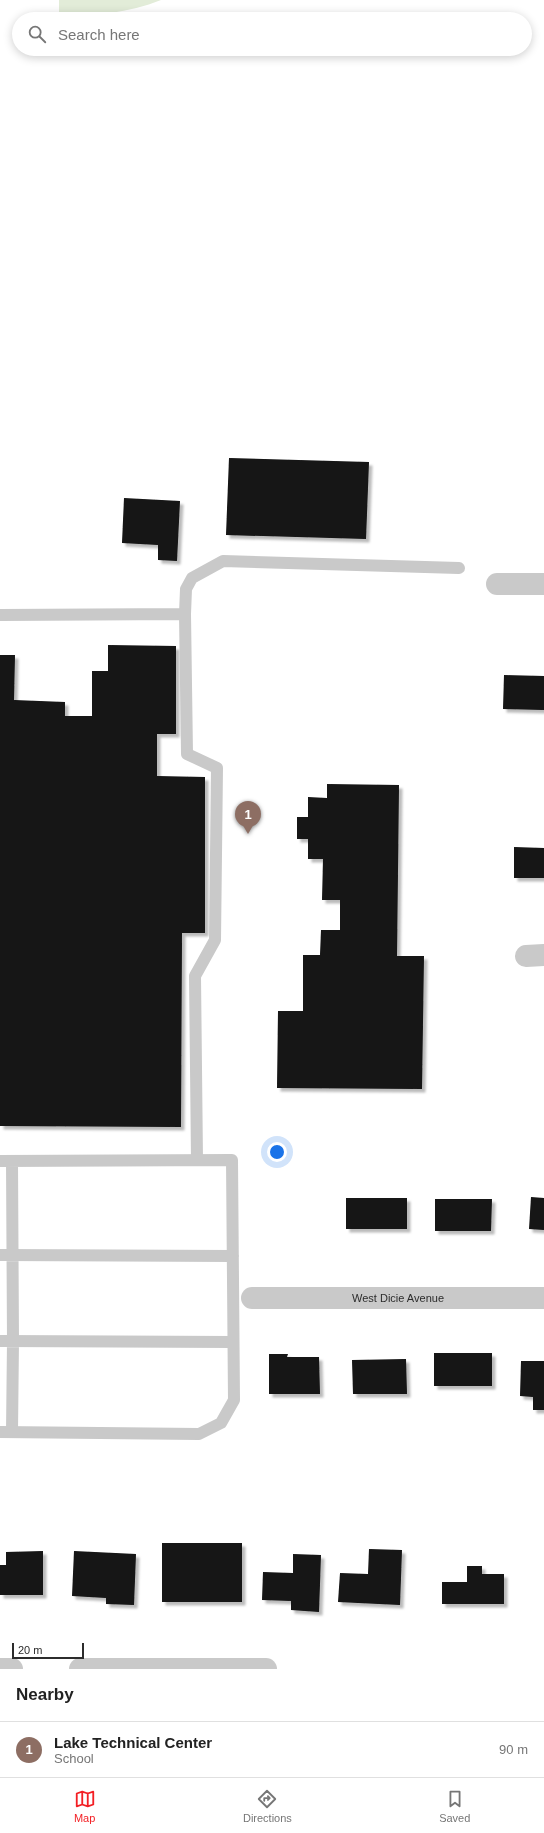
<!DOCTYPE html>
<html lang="en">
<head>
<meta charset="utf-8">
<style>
  body { margin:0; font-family:Helvetica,sans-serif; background:#f2f2f2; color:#222 }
  .scale { position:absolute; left:12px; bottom:10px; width:72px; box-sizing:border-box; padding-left:4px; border:2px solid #2c2c2c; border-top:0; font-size:11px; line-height:14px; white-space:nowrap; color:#2c2c2c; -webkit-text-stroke:3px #fff; paint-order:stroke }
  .you { position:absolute; left:277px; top:1152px; width:14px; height:14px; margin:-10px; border:3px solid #fff; border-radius:50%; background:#1a73e8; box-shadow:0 0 0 6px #1a73e833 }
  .badge { display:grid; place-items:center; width:26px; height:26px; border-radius:50%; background:#f31f24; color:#fff; font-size:13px; font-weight:700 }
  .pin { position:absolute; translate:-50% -33px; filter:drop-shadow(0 1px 2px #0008) }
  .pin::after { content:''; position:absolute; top:21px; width:14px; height:12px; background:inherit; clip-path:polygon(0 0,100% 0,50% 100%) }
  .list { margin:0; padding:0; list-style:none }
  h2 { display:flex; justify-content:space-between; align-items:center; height:52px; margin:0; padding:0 16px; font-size:17px }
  h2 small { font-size:13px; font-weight:400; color:#767676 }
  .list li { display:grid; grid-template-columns:26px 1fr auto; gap:12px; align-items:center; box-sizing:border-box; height:56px; padding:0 16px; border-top:1px solid #e0e0e0 }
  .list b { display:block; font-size:15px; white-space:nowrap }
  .list p { margin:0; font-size:13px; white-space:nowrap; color:#767676 }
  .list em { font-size:13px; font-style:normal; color:#767676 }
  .icon { flex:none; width:22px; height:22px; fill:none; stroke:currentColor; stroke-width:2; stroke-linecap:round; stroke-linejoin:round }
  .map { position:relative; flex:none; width:544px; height:1669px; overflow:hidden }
  .search { position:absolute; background:#fff; box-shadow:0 2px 10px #0003; left:12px; right:12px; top:12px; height:44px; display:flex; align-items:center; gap:10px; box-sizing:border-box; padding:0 14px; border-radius:22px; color:#767676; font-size:15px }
  .sheet { height:108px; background:#fff }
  nav { display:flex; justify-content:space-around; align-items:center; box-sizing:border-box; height:56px; border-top:1px solid #e0e0e0; background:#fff; font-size:11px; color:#767676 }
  nav a { display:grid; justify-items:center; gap:2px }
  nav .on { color:#f31f24 }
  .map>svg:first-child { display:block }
</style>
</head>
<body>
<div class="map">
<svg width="544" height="1669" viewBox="0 0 544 1669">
  <defs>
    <filter id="shadow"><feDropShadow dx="3.5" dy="3.5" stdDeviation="1" flood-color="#0004"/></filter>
  </defs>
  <rect width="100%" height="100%" fill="#fff"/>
  <path fill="#e2ecd8" d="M59 0H161C129 13 93 16 59 17Z"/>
  <path fill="#131313" filter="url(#shadow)" d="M229 458 369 462 366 539 226 535Z
    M124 498 180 501 177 561 158 560V545L122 543Z
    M108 645 176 646V734H157V776L205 777V933H182L181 1127 0 1126V655H15L14 700 65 702V716H92V671H108Z
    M504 675 544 676V710L503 709Z
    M327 784 399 785 397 956H424L422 1089 277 1088 278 1011H303V955H320L321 930H340V900H322L323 859H308V839H297V817H308V797L327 798Z
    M514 847 544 848V878H514Z
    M531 1197 544 1198V1230L529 1229Z
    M346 1198H407V1229H346Z
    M435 1199H492L491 1231H435Z
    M434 1353H492V1386H434Z
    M269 1354H288L287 1357H319L320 1394H269Z
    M406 1359 407 1394H353L352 1360Z
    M521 1361H544V1410H533V1397L520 1396Z
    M162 1543H242V1602H162Z
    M369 1549 402 1550 400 1605 338 1602 340 1573 368 1574Z
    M43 1551V1595H0V1565H6V1552Z
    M74 1551 136 1554 134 1605 106 1604V1598L72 1596Z
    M293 1554 321 1555 319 1612 291 1610V1601L262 1600 263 1572 293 1573Z
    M467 1566H482V1574H504V1604H442V1582H467Z"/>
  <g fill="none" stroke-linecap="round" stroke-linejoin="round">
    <path stroke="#c9c9c9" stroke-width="12" d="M185 614 187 754 217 768 215 940 195 976 197 1160
      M0 615 185 614 186 589 192 578 223 561 459 568
      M0 1161 232 1160 234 1400 221 1423 199 1434 0 1432
      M0 1255 233 1256
      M0 1341 233 1342
      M12 1432 13 1341 12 1161"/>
    <g stroke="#c9c9c9" stroke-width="22">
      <path d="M497 584H544"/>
      <path d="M526 956 544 955"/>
      <path id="s1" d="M252 1298H544"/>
      <path d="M0 1669H12"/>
      <path d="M80 1669H266"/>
    </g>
  </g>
  <g text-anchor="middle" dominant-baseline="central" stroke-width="4" stroke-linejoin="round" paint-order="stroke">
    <g font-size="11" fill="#2c2c2c" stroke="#fff">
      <text stroke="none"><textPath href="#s1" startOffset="146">West Dicie Avenue</textPath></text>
    </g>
  </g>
</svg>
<div class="scale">20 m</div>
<div class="you"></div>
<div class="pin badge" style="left:248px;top:834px;background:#8d6e63">1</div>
<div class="search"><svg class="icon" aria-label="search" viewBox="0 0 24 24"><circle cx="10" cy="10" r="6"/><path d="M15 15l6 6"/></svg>Search here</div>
</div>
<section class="sheet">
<h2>Nearby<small></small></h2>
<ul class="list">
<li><span class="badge" style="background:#8d6e63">1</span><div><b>Lake Technical Center</b><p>School</p></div><em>90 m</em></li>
</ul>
</section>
<nav>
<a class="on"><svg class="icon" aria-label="map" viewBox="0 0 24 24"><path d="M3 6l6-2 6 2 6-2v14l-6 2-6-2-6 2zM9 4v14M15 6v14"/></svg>Map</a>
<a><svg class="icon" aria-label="directions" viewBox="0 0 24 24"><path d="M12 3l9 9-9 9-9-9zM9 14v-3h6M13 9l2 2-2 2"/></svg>Directions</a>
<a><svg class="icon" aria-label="saved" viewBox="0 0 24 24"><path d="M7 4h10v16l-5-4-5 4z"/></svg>Saved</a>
</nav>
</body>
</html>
